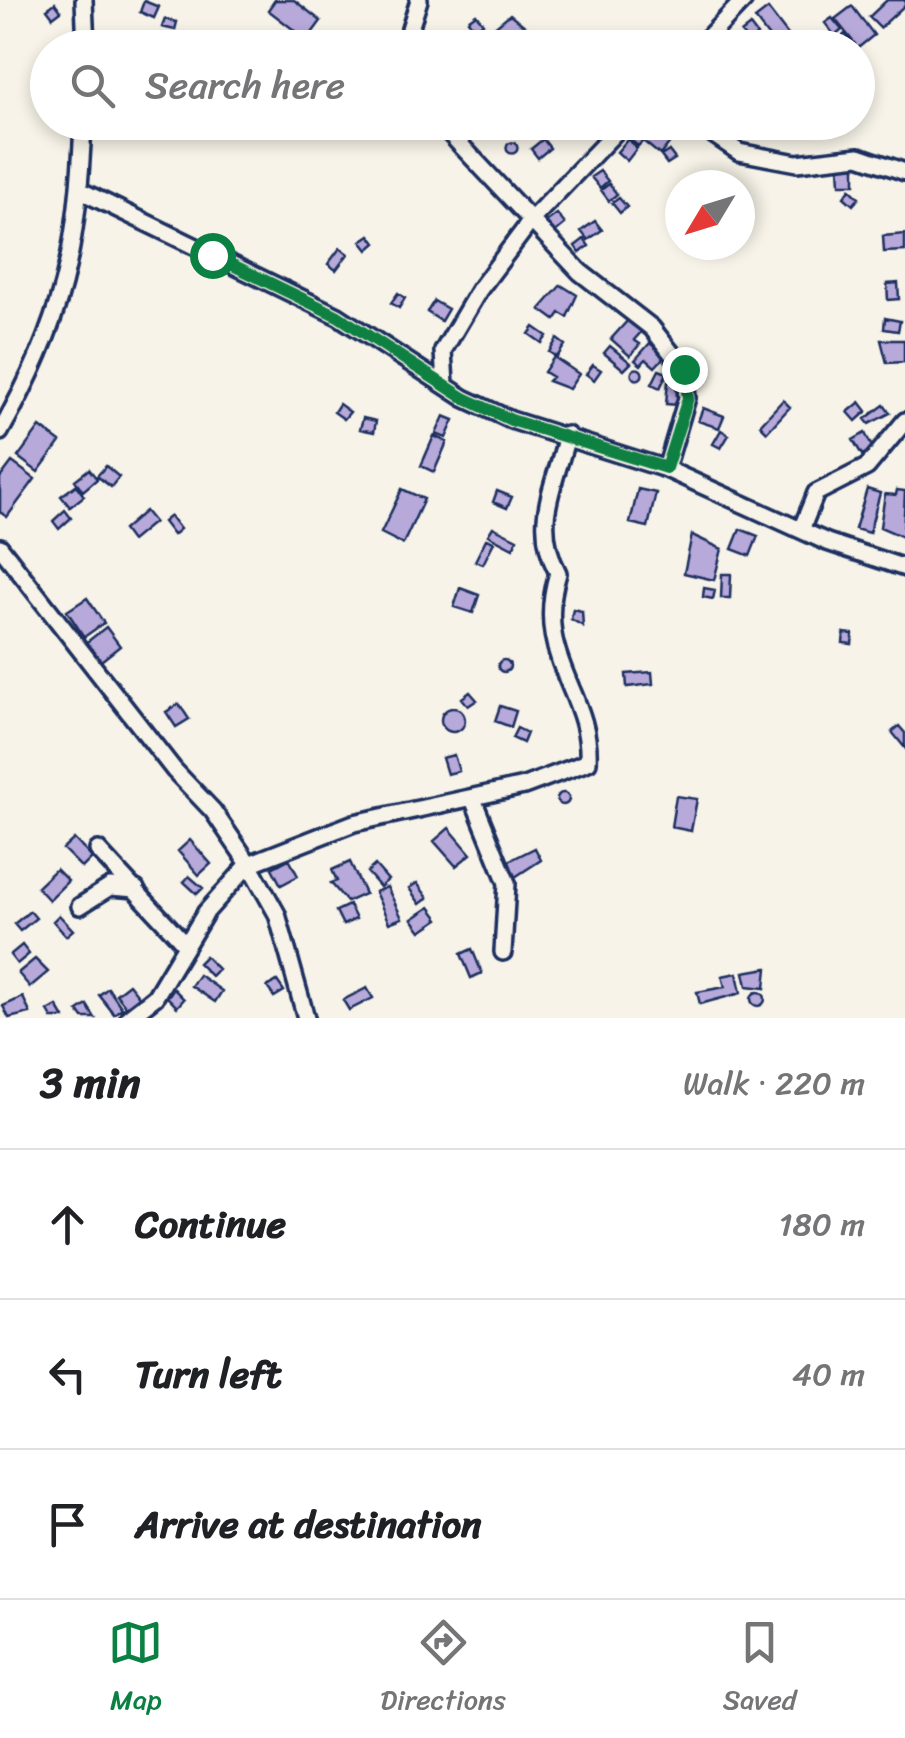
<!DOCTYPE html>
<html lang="en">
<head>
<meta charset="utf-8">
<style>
  body { margin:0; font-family:Sriracha,sans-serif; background:#f2f2f2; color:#202124 }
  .compass { position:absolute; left:665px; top:170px; width:90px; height:90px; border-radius:50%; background:#fff; box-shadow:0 5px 15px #0003; rotate:232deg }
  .stop { position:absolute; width:30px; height:30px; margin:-22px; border:8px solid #0b8043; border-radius:50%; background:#fff }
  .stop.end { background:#0b8043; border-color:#fff; box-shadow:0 2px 10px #0008 }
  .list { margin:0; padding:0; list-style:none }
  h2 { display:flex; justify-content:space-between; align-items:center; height:130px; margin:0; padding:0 40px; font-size:42px }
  h2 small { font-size:32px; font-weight:400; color:#757577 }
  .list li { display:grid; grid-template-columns:65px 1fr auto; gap:30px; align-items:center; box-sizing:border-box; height:150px; padding:0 40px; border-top:2px solid #e0e0e0 }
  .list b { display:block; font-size:38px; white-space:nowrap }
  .list em { font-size:32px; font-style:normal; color:#757577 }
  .icon { flex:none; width:55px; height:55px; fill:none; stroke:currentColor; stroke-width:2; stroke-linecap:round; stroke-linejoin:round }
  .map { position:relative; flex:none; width:905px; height:1018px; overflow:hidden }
  .search { position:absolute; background:#fff; box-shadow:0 5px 15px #0003; left:30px; right:30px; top:30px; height:110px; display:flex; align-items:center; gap:25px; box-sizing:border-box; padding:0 35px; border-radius:55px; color:#757577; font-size:38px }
  .sheet { height:580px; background:#fff }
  nav { display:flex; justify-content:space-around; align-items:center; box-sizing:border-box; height:140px; border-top:2px solid #e0e0e0; background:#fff; font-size:28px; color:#757577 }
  nav a { display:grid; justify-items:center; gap:5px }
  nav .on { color:#0b8043 }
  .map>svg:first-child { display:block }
</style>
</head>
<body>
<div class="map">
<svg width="905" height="1018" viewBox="0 0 905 1018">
  <rect width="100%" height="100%" fill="#f7f3e8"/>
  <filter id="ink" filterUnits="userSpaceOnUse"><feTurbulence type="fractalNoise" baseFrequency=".01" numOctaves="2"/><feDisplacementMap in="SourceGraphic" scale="20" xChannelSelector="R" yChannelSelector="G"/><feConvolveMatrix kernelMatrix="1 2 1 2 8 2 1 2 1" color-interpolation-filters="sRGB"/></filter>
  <g filter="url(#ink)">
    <path fill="#b7a9da" stroke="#1b2f5e" stroke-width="2.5" d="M275 0H294L321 21 307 40 268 10Z
      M887 0H905V5L880 28 869 17Z
      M144 1 159 7 154 18 140 12Z
      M55 3 61 11 53 17 47 9Z
      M852 6 874 35 858 48H850L855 44 835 19Z
      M768 9 798 48H777L755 19Z
      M476 14 483 23 475 29 468 20Z
      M510 14 537 36 528 48H515L492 29Z
      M832 18 842 30 835 36 825 23Z
      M165 19 177 22 175 30 162 27Z
      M750 26 757 35 749 42 741 33Z
      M845 34 853 44 848 48 838 40Z
      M858 66 868 77 858 86Z
      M649 122 671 141 660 155 643 141 638 146 628 138Z
      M543 139 550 148 538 158 531 149Z
      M628 139 637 148 627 161 617 152Z
      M506.5 148a5.5 5.5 0 1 1 11 0a5.5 5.5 0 1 1-11 0Z
      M669 151 675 159 667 164 661 156Z
      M839 166H855V184H840Z
      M600 171 608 181 600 188 591 177Z
      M609 184 617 194 609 201 601 190Z
      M850 189 859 198 853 205 844 197Z
      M619 198 627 207 620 213 612 203Z
      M557 214 565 224 554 233 546 222Z
      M595 221 602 230 588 240 581 231Z
      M905 234V251L884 252 883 236Z
      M370 235 376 243 368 250 361 241Z
      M584 239 589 246 580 253 575 246Z
      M340 248 348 254 336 270 328 264Z
      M898 283 899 299 888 300 887 284Z
      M561 285 577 295 567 317 560 313 555 320 540 309Z
      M398 293 405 298 399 308 391 303Z
      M434 301 448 309 441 321 427 312Z
      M885 318 900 321 898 331 884 329Z
      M629 319 642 331 634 340 640 344 630 356 611 339Z
      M534 327 547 336 542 343 529 334Z
      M557 339 565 345 557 357 549 352Z
      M881 340H904V362L887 363Z
      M650 343 665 356 655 367 646 359 641 365 635 360Z
      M610 346 631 363 624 370 604 353Z
      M554 357 579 374 569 389 548 381 552 377 544 372Z
      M593 365 601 370 594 380 586 374Z
      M631.5 374a5.5 5.5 0 1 1 11 0a5.5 5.5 0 1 1-11 0Z
      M659 370 667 373 660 388 652 384Z
      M668 381 679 382 678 405 666 404Z
      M783 400 790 407 767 432 760 425Z
      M860 402 867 411 856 421 848 412Z
      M339 404 350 412 344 419 334 412Z
      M884 405 890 413 869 424 865 419Z
      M703 408 724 416 719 428 698 421Z
      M444 416 454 420 446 438 436 434Z
      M363 418 376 421 374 432 360 429Z
      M40 427 60 442 38 472 18 457Z
      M721 430 729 435 721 448 713 444Z
      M865 433 873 449 862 455 853 440Z
      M434 436 447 442 434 472 421 466Z
      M12 462 35 479 7 517 0 512V478Z
      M106 466 119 477 111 487 97 476Z
      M89 469 97 479 83 491 75 480Z
      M76 485 84 496 70 507 61 496Z
      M402 489 424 499 403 544 381 533Z
      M638 489 656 493 648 527 630 523Z
      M867 489 880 493 869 533 855 529Z
      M897 490 905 491 903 537 880 527 885 494 896 495Z
      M497 491 512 497 507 508 493 502Z
      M65 510 71 518 59 529 53 521Z
      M145 511 154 522 131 541 123 530Z
      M170 516 180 529 173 535 163 522Z
      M493 527 517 539 513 548 488 535Z
      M740 529 758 536 750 556 732 549Z
      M692 535 722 549 714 580 684 573Z
      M486 539 494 542 483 564 475 561Z
      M722 574H731L730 598H721Z
      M460 588 479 595 473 613 454 607Z
      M704 588 715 590 713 599 703 597Z
      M87 598 104 623 84 637 67 611Z
      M573 609 582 611 583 626 571 619Z
      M106 627 120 646 101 661 87 642Z
      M844 633 853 634 852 644 843 643Z
      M498 666a6 6 0 1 1 12 0a6 6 0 1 1-12 0Z
      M652 672 653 684 627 687 626 674Z
      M470 692 477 700 468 706 462 698Z
      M179 704 189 719 176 727 166 712Z
      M500 706 516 711 511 727 495 721Z
      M441 720a12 12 0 1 1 24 0a12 12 0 1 1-24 0Z
      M899 726 905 733V748L892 732Z
      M517 728 527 733 523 743 512 738Z
      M454 755 459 771 447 774 442 758Z
      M557 799a6 6 0 1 1 12 0a6 6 0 1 1-12 0Z
      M676 796 697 799 691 831 671 827Z
      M449 828 471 854 456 866 434 841Z
      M74 839 92 858 82 868 63 849Z
      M190 840 211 864 199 875 178 851Z
      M535 848 541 860 515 877 507 862Z
      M289 859 298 876 281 885 272 868Z
      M350 862 365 894 347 902 331 883 337 881 332 870Z
      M375 865 388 880 380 887 367 872Z
      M56 869 68 881 49 900 37 887Z
      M189 876 203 888 197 894 184 882Z
      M417 883 428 898 420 904 409 888Z
      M387 887 402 918 389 923 375 892Z
      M349 905 356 919 343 925 336 911Z
      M430 907 439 919 421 931 412 919Z
      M30 911 36 918 20 931 14 924Z
      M59 915 73 930 66 936 53 921Z
      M22 945 29 954 17 964 10 955Z
      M472 949 482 973 471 978 461 954Z
      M205 956 218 969 211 976 198 963Z
      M35 959 48 972 30 987 18 973Z
      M767 968 765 988 747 986 744 972Z
      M737 973 741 993 700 1004 697 992 725 987 722 976Z
      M199 975 222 991 215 1002 191 986Z
      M277 981 284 991 274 997 267 987Z
      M129 984 141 999 128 1009 116 994Z
      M108 988 122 1008 114 1014 99 995Z
      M367 988 373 998 349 1010 343 1000Z
      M174 989 184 999 177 1007 167 997Z
      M751 999a7 7 0 1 1 14 0a7 7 0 1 1-14 0Z
      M23 997 30 1013 9 1018 3 1006Z
      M87 1005 95 1018H83L78 1011Z
      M57 1006 64 1018H52L48 1011Z"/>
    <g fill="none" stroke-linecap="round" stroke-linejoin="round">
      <g stroke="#1b2f5e" stroke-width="22">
        <path id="minor" d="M84 0 86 48
          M404 48 419 0
          M698 48 744 0
          M439 122 580 272 652 328 684 369 687 398 666 469
          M695 122 739 152 797 163 859 156 905 172
          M81 191 338 316 464 398 511 420 666 469 827 542 905 568
          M445 385 443 351 479 290 533 218 625 122
          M0 432C63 322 78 248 83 122
          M801 530 816 493 867 467 905 421
          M0 547 174 770 213 811 249 864 277 914 306 1018
          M473 799 507 883 503 952
          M98 850 185 944
          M80 906 110 887 136 889
          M129 1017 155 997 206 912 249 864 354 823 524 786 588 762C592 692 532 658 558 573 531 522 555 487 567 435"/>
      </g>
      <use href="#minor" stroke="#f7f3e8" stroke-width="15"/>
    </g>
  </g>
  <g fill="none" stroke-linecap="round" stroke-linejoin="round" filter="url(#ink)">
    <path stroke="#0b8043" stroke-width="12" d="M212 255 338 316 464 398 511 420 666 468 688 398 684 369"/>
  </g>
</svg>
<svg class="compass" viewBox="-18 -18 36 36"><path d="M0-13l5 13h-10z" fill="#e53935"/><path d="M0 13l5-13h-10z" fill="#757577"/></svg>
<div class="stop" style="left:212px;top:255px"></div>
<div class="stop end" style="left:684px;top:369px"></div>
<div class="search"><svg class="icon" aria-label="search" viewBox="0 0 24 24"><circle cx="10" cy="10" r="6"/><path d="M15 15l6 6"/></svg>Search here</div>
</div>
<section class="sheet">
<h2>3 min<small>Walk · 220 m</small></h2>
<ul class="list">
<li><svg class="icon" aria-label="ahead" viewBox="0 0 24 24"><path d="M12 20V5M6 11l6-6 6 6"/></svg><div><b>Continue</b></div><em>180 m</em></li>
<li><svg class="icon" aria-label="left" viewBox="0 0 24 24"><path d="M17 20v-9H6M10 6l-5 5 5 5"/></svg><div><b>Turn left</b></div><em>40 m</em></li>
<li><svg class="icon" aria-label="arrive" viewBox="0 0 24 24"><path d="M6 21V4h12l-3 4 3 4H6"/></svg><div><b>Arrive at destination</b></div></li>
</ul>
</section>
<nav>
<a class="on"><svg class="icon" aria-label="map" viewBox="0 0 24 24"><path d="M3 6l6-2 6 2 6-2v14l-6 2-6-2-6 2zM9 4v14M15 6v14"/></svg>Map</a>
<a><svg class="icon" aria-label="directions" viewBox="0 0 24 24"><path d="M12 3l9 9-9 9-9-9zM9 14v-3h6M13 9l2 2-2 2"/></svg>Directions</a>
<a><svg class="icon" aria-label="saved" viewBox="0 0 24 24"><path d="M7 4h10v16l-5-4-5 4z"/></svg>Saved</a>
</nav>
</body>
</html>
